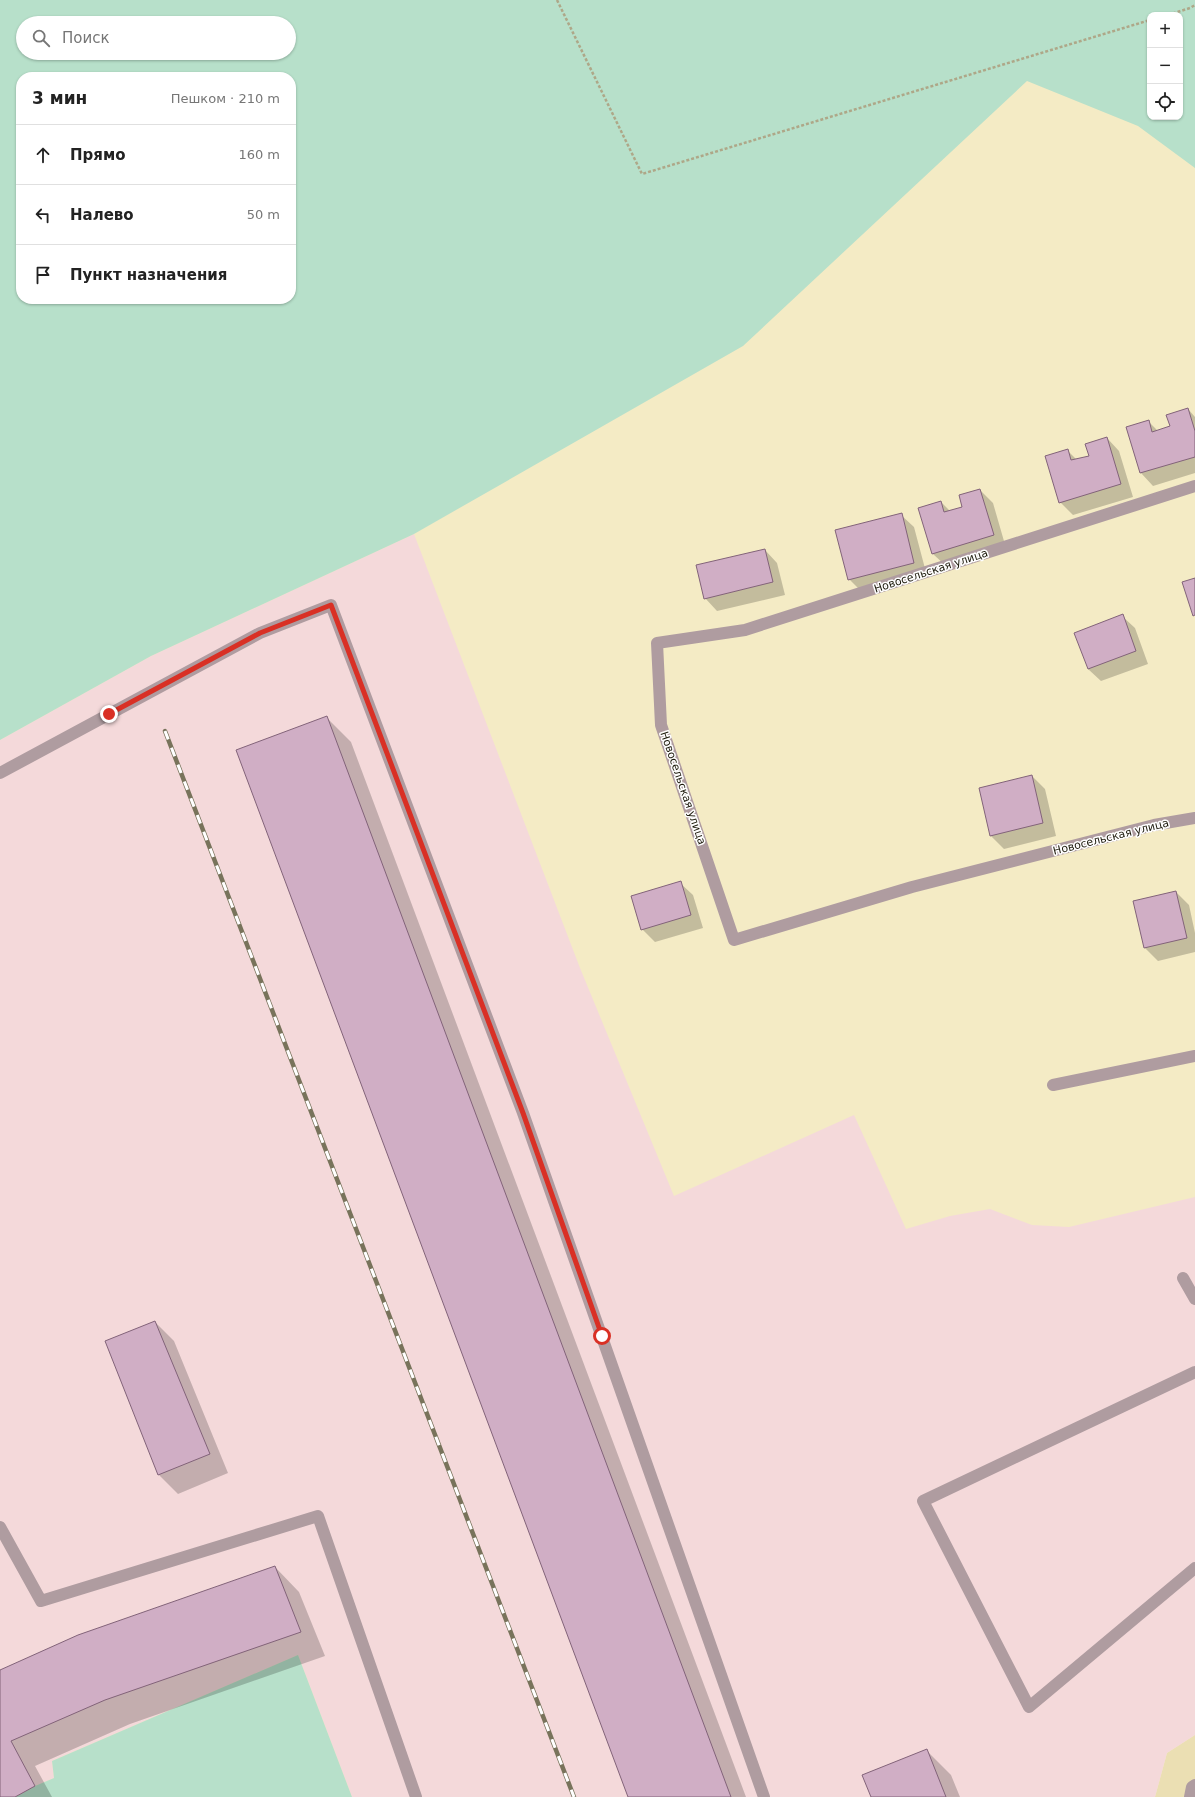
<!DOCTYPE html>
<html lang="ru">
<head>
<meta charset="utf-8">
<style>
  body { margin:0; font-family:"DejaVu Sans",sans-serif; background:#f6f6f6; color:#222 }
  .controls { position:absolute; right:12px; top:12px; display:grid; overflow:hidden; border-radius:8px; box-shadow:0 1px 3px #0004 }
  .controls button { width:36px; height:36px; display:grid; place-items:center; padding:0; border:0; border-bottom:1px solid #e0e0e0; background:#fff; color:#222; font:20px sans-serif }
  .stop { position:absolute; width:12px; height:12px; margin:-9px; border:3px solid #d93025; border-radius:50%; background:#fff }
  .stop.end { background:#d93025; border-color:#fff; box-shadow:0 1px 4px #0008 }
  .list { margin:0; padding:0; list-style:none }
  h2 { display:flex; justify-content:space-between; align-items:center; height:52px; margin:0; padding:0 16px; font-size:17px }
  h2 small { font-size:13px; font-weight:400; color:#767676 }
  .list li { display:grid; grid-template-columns:26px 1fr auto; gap:12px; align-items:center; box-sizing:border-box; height:60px; padding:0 16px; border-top:1px solid #e0e0e0 }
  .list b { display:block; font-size:15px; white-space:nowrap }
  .list em { font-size:13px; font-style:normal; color:#767676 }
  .icon { flex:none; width:22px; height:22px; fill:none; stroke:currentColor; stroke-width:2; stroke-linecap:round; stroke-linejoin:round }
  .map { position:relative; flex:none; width:1195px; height:1797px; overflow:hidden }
  .search { position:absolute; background:#fff; box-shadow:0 1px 3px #0004; left:16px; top:16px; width:280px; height:44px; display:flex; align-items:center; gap:10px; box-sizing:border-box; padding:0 14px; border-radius:22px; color:#767676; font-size:15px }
  .panel { position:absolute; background:#fff; box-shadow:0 1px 3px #0004; left:16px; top:72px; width:280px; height:232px; border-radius:16px }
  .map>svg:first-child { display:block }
</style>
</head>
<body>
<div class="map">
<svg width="1195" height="1797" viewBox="0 0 1195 1797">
  <rect width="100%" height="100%" fill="#f4ebc5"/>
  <path fill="#ebdfb3" d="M1195 1735V1797H1155L1167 1753Z"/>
  <path fill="#f4d9da" d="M414 534 580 968 674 1196 854 1115 906 1229 950 1216 990 1209 1032 1225 1069 1227 1195 1197V1735L1167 1753 1155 1797H352L298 1655 52 1761 54 1778 35 1786 15 1797H0V740L151 656Z"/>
  <path fill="#b7e0ca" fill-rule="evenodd" d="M0 0H1195V168L1138 126 1027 81 743 346 414 534 151 656 0 740ZM1150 15H1180V117H1150ZM23 23H289V53H23ZM21 77H291V299H21Z
    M298 1655 352 1797H15L35 1786 54 1778 52 1761Z"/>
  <path fill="#0003" d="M1188 409 1195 417V473L1153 486 1141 473 1148 421 1158 431 1171 427Z
    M1107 438 1119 451 1133 497 1073 515 1060 502 1067 450 1077 460 1090 456Z
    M980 490 993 503 1006 548 946 566 933 554 919 508 941 502 950 511 963 507Z
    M901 515 914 527 927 576 862 592 849 579Z
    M765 550 777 563 785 595 717 611 705 598Z
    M1122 616 1135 628 1148 664 1101 681 1088 669Z
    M327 718 351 742 746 1797H629Z
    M1032 776 1045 789 1056 836 1004 849 991 836 980 789Z
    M680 883 693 895 703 928 655 942 642 929Z
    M1176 892 1189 905 1195 933V952L1158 961 1145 948 1135 901Z
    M155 1322 174 1341 228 1473 178 1494 159 1475 106 1342Z
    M275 1567 299 1592 325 1656 130 1724 35 1766 52 1797H0V1671Z
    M927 1751 951 1775 960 1797H872Z"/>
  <path fill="#d0aec5" stroke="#826379" d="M1188 408 1195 431V457L1140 473 1126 427 1149 420 1152 432 1170 426 1166 415Z
    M1107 437 1121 484 1059 503 1045 456 1068 449 1071 460 1089 456 1085 444Z
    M980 489 994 535 932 554 918 508 941 501 944 512 962 507 959 495Z
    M902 513 914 563 848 580 835 530Z
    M765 549 773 582 704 599 696 565Z
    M1195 578V615L1193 616 1182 582Z
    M1123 614 1136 651 1088 669 1074 633Z
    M327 716 731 1797H628L236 750Z
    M1032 775 1043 823 990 836 979 788Z
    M681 881 691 915 641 930 631 896Z
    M1176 891 1187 938 1144 948 1133 901Z
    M155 1321 210 1454 158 1475 105 1341Z
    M275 1566 301 1632 105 1700 11 1741 35 1786 15 1797H0V1670L78 1635Z
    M927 1749 946 1797H871L862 1775Z"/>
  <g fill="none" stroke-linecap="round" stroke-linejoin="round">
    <path stroke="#aea788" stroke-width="2.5" stroke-dasharray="3 2" stroke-linecap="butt" d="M557 0 642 174 1150 20
      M1168 15 1190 8 1195 5"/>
    <path stroke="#af9ca0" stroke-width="12" d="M0 773 260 633 331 605 523 1113 764 1797
      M1053 1085 1195 1056
      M1183 1278 1195 1299
      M1195 1372 923 1501 1029 1707 1195 1568
      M0 1527 41 1601 318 1516 416 1797
      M1190 1797 1192 1787 1195 1785"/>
    <path stroke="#af9ca0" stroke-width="12" d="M1195 486 745 630 657 643 661 725 734 940 912 887 1154 825 1195 818"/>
    <g stroke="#78735b" stroke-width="4.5">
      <path id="rail" d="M165 731 574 1797"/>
    </g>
    <use href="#rail" stroke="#fff" stroke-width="3" stroke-dasharray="9" stroke-linecap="butt"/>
  </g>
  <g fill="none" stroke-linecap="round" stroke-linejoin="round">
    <path stroke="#d93025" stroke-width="5" d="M109 714 260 633 331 605 523 1113 602 1336"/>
  </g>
  <g text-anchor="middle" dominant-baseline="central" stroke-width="3" stroke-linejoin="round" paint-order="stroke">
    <g font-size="11" fill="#1b180a" stroke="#fff">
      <text transform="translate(931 571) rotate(-18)">Новосельская улица</text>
      <text transform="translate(683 788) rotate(71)">Новосельская улица</text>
      <text transform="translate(1111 837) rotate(-14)">Новосельская улица</text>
    </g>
  </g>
</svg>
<div class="controls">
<button>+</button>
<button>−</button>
<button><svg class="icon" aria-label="locate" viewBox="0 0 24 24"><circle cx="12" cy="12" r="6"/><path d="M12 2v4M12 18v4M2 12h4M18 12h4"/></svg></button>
</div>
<div class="stop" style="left:602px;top:1336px"></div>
<div class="stop end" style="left:109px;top:714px"></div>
<div class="search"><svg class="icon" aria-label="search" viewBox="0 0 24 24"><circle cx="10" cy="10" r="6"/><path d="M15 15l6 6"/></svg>Поиск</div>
<section class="panel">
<h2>3 мин<small>Пешком · 210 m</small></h2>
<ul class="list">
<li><svg class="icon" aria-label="ahead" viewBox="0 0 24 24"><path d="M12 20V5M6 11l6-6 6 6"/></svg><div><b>Прямо</b></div><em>160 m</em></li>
<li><svg class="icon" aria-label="left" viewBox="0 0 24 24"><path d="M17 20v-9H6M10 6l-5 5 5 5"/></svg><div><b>Налево</b></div><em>50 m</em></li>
<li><svg class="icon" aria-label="arrive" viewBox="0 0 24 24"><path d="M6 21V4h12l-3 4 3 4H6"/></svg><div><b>Пункт назначения</b></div></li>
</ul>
</section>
</div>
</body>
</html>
